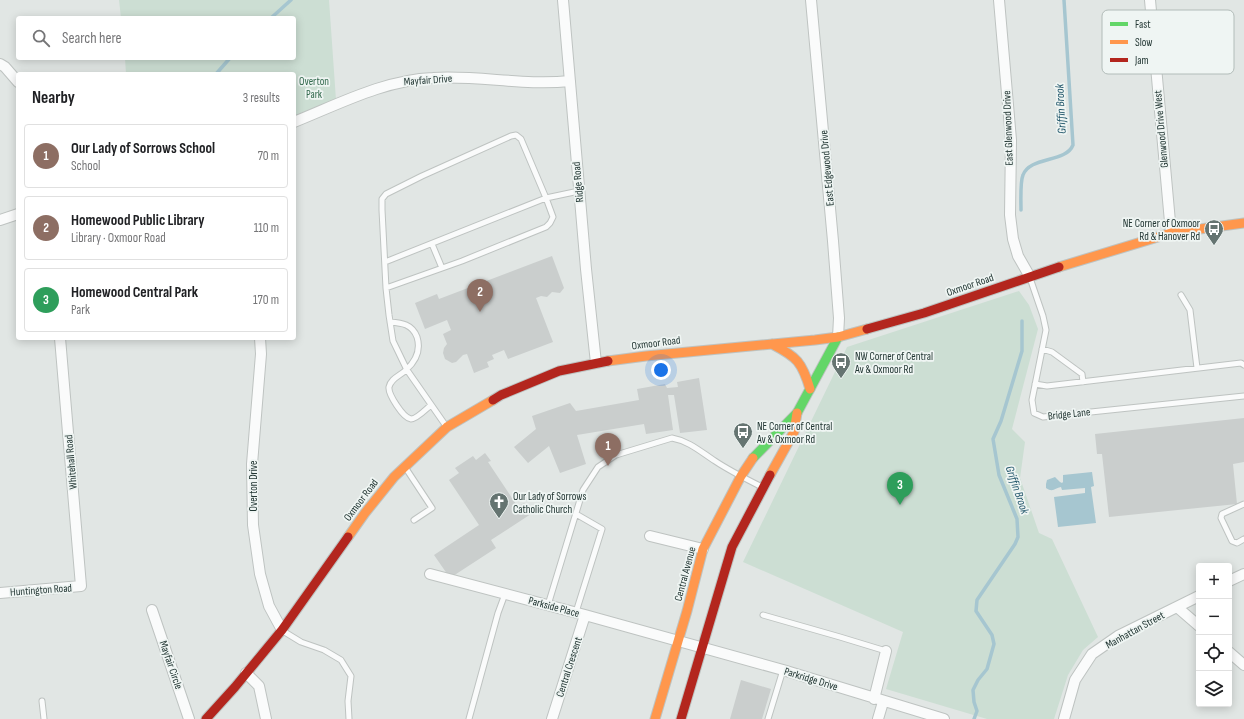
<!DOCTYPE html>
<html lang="en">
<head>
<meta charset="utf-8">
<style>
  body { margin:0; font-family:"Sofia Sans Condensed",sans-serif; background:#f2f2f2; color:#202124 }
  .controls { position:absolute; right:12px; bottom:12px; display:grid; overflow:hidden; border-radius:4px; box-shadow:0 2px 10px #0003 }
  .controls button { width:36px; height:36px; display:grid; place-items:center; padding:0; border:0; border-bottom:1px solid #e0e0e0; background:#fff; color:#202124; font:20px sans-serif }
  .you { position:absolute; left:661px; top:370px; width:14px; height:14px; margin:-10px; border:3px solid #fff; border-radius:50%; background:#1a73e8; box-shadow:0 0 0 6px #1a73e833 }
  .badge { display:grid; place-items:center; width:26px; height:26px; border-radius:50%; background:#d93025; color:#fff; font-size:13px; font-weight:700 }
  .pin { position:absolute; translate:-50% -33px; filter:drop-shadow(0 1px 2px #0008) }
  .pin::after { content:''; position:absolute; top:21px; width:14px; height:12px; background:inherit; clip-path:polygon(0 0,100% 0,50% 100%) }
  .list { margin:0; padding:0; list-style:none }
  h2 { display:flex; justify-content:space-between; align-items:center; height:52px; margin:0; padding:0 16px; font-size:17px }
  h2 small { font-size:13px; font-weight:400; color:#757577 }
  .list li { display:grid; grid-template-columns:26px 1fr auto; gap:12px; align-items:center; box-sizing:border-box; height:64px; margin:0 8px 8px; padding:0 8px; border:1px solid #e0e0e0; border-radius:4px }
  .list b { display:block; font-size:15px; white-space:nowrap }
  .list p { margin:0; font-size:13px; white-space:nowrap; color:#757577 }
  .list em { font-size:13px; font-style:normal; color:#757577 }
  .icon { flex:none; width:22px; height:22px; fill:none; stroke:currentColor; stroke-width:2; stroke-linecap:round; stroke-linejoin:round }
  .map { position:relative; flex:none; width:1244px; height:719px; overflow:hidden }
  .search { position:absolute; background:#fff; box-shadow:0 2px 10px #0003; left:16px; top:16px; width:280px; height:44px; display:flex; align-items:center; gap:10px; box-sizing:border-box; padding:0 14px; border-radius:4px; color:#757577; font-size:15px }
  .panel { position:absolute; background:#fff; box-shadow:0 2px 10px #0003; left:16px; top:72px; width:280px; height:268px; border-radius:4px }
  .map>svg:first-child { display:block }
</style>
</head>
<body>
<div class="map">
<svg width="1244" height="719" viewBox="0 0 1244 719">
  <rect width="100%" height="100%" fill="#e1e6e4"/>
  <path fill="#ccded3" d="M119 0H329L336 100 294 118V74H126L125 58H294V18H121Z
    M1019 291 1029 305 1038 329 1012 429 1025 442 1020 478 1039 533 1052 539 1098 637 1083 650 1068 675 1054 719H987L886 689 903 632 743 562 847 347Z"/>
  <path fill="#a6c6d0" d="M1092 472 1094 486 1091 487 1096 523 1058 527 1054 497 1085 493V488L1062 490 1061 487C1055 488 1053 493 1046 488V484L1047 480 1055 477 1060 482 1062 483 1063 482V475Z"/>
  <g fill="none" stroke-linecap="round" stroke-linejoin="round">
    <path stroke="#a6c6d0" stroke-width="3.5" d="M271 18 291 0
      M216 74 230 58
      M1021 210C1021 202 1020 182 1023 175 1030 156 1066 163 1073 145L1064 0
      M974 719 977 711 974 702 973 690 978 680 987 669 994 644 992 635 976 611 977 600 1015 544 1018 537 1017 519 999 475 993 439 1001 421 1022 351V321"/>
  </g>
  <path fill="#cacecd" d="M552 256 564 288 560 293 552 292 547 297 541 296 536 298 553 342 508 359 504 350 492 355 494 359 487 362 489 367 474 373 467 354 463 355 456 362 452 363 445 359 443 353 444 348 447 344 443 334 451 330 447 320 425 329 415 303 437 294 439 299Z
    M699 378 707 430 680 433 674 395H668L673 430 646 434 644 424 577 435 586 464 560 473 549 446 528 463 514 447 536 429 532 416 570 403 576 411 639 400 637 389 665 384 667 388 678 387 677 382Z
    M1244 418V462L1233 464 1237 504 1109 517 1102 454H1097L1095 434Z
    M485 453 491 461 488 462 518 507 524 503 531 514 491 540 496 548 450 578 434 555 479 525 449 480 459 473 455 468 473 456 476 460Z
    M741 680 771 689 762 719H730Z"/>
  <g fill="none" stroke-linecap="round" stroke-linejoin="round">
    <g stroke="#bec3c1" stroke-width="7">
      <path id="lane" d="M432 244 442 268
        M385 262 546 198 521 139 516 135 511 136 422 176 386 194 382 199V210L386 288 462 261 546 227 550 223 553 217 546 198 579 191
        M1030 278 1043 316 1046 330 1032 400 1034 413 1043 417 1244 396
        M386 288 389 315 393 341 407 370 446 426
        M1181 295 1190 310 1197 368
        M390 322C402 323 412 324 417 337 421 350 416 361 406 370 400 376 391 378 389 387 388 394 403 418 411 419 417 419 426 409 431 405
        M1042 349 1052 352 1082 374 1083 382
        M1035 384 1047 386 1241 363 1244 365
        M405 467 432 508 414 520
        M1244 504 1222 514 1221 518 1232 541 1237 543 1244 539
        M548 605 583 490 598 467 616 455 672 438C689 441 701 452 715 461 730 471 746 479 762 487
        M576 612 602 529 576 514
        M763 615 840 637 886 651
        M283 631 301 642 324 650 341 660 351 676 348 701 349 719
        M42 701 44 719
        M469 719 498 613 505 594
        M768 719 783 670"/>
    </g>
    <g stroke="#bec3c1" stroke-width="12">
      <path id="street" d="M563 0 586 269 596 363
        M811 0 833 241 839 318 838 337
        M999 0 1011 140 1010 215 1013 239 1018 256 1030 277
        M1150 0 1171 233
        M0 64 5 67 18 82
        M294 122C339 104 384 80 433 78 478 75 524 86 570 81
        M0 220 18 214
        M260 338 261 354 252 464 253 525 260 574 269 606 282 630
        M650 536 703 549
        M430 574 585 615 783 670 944 719
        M1229 581 1244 574
        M0 593 81 586 60 338
        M1177 607 1199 626
        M152 610 189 719
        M1229 652 1244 665
        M246 673 259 686 266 719
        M874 699 886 651
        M552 719 585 615
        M878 719 883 702
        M1064 719 1075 680 1092 654 1118 636 1199 596"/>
    </g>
    <g stroke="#bec3c1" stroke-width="11">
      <path id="fast" d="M753 458 797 413 838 337"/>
    </g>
    <g stroke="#bec3c1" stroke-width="11">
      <path id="slow" d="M1059 267 1171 233 1244 223
        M772 344C797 357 802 362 810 389
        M608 361 646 356 815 340 838 337 867 329
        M770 475 794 432 797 413
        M348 537 365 513 394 477 447 427 493 400
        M655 719 687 611 703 549 741 476 753 458"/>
    </g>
    <g stroke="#bec3c1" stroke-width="11">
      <path id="jam" d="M867 329 924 313 1059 267
        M493 400 501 395 559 371 608 361
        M206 719 235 687 282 630 348 537
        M681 719 732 547 770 475"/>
    </g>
    <use href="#lane" stroke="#fafbfb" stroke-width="5"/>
    <use href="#street" stroke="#fafbfb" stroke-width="10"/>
    <use href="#fast" stroke="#63d668" stroke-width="9"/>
    <use href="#slow" stroke="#ff974d" stroke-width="9"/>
    <use href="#jam" stroke="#b3261e" stroke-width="9"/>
  </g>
  <defs>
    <g id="bus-pin" transform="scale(1)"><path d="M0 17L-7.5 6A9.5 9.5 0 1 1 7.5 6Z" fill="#657471" stroke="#eff5f3"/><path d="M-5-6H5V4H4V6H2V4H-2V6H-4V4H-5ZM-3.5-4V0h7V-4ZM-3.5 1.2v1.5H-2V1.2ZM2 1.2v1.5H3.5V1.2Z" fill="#fff"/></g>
    <g id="church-pin" transform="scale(1)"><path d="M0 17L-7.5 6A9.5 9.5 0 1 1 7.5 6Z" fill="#657471" stroke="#eff5f3"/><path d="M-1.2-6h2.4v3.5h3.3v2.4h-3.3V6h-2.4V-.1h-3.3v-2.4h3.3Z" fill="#fff"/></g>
  </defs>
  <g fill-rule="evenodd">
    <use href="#bus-pin" x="1214" y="229"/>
    <use href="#bus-pin" x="841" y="362"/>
    <use href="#bus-pin" x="743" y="432"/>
    <use href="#church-pin" x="499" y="502"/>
  </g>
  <g text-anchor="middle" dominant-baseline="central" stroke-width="3.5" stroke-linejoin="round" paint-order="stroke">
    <g font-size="11" fill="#223633" stroke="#eff5f3">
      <text transform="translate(428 80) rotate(-4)">Mayfair Drive</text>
      <text transform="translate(1008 128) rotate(-92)">East Glenwood Drive</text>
      <text transform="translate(1161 129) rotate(-95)">Glenwood Drive West</text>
      <text transform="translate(827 168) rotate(-95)">East Edgewood Drive</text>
      <text transform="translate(578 182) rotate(-95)">Ridge Road</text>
      <text transform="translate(970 285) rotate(-19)">Oxmoor Road</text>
      <text transform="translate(656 343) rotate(-7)">Oxmoor Road</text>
      <text transform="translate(1069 414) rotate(-6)">Bridge Lane</text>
      <text transform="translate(71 462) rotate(-95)">Whitehall Road</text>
      <text transform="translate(253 486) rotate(-90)">Overton Drive</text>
      <text transform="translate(361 500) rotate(-53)">Oxmoor Road</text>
      <text transform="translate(685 574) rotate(-75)">Central Avenue</text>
      <text transform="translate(41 590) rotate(-4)">Huntington Road</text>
      <text transform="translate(554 607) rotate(15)">Parkside Place</text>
      <text transform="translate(1135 630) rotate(-29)">Manhattan Street</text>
      <text transform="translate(171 665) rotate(71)">Mayfair Circle</text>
      <text transform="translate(569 667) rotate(-72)">Central Crescent</text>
      <text transform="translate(811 679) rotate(17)">Parkridge Drive</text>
    </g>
    <g font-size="11" fill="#31684c" stroke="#eff5f3">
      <text x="314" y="81">Overton<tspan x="314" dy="13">Park</tspan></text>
    </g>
    <g font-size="11" fill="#223633" stroke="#eff5f3" text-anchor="start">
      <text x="1200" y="223" text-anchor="end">NE Corner of Oxmoor<tspan x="1200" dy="13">Rd &amp; Hanover Rd</tspan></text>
      <text x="855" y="356">NW Corner of Central<tspan x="855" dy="13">Av &amp; Oxmoor Rd</tspan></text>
      <text x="757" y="426">NE Corner of Central<tspan x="757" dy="13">Av &amp; Oxmoor Rd</tspan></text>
      <text x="513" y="496">Our Lady of Sorrows<tspan x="513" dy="13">Catholic Church</tspan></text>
    </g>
    <g font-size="12" font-style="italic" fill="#23576b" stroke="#eff5f3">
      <text transform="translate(1061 109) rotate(-93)">Griffin Brook</text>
      <text transform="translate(1017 490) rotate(71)">Griffin Brook</text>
    </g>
  </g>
  <rect x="1102" y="10" width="132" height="64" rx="6" fill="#eff5f3" stroke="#b2bcb9" stroke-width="1"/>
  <rect x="1110" y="22" width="18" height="4" fill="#63d668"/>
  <rect x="1110" y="40" width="18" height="4" fill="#ff974d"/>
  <rect x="1110" y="58" width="18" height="4" fill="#b3261e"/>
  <g font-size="11" fill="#223633">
    <text x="1135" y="28">Fast</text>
    <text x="1135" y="46">Slow</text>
    <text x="1135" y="64">Jam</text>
  </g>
</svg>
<div class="controls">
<button>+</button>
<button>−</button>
<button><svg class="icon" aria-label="locate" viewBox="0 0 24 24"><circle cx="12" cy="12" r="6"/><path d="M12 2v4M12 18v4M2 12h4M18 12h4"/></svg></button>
<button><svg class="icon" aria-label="layers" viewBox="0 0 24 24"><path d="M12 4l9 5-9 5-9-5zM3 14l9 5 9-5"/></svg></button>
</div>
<div class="you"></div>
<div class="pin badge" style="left:608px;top:466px;background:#8d6e63">1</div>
<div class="pin badge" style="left:480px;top:312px;background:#8d6e63">2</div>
<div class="pin badge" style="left:900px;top:505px;background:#2e9e5b">3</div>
<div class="search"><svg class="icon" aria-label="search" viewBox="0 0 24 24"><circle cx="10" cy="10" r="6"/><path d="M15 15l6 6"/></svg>Search here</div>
<section class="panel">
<h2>Nearby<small>3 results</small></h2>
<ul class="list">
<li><span class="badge" style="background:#8d6e63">1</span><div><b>Our Lady of Sorrows School</b><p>School</p></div><em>70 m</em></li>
<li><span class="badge" style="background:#8d6e63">2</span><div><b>Homewood Public Library</b><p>Library · Oxmoor Road</p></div><em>110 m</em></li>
<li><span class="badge" style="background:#2e9e5b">3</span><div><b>Homewood Central Park</b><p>Park</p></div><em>170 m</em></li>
</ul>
</section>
</div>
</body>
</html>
